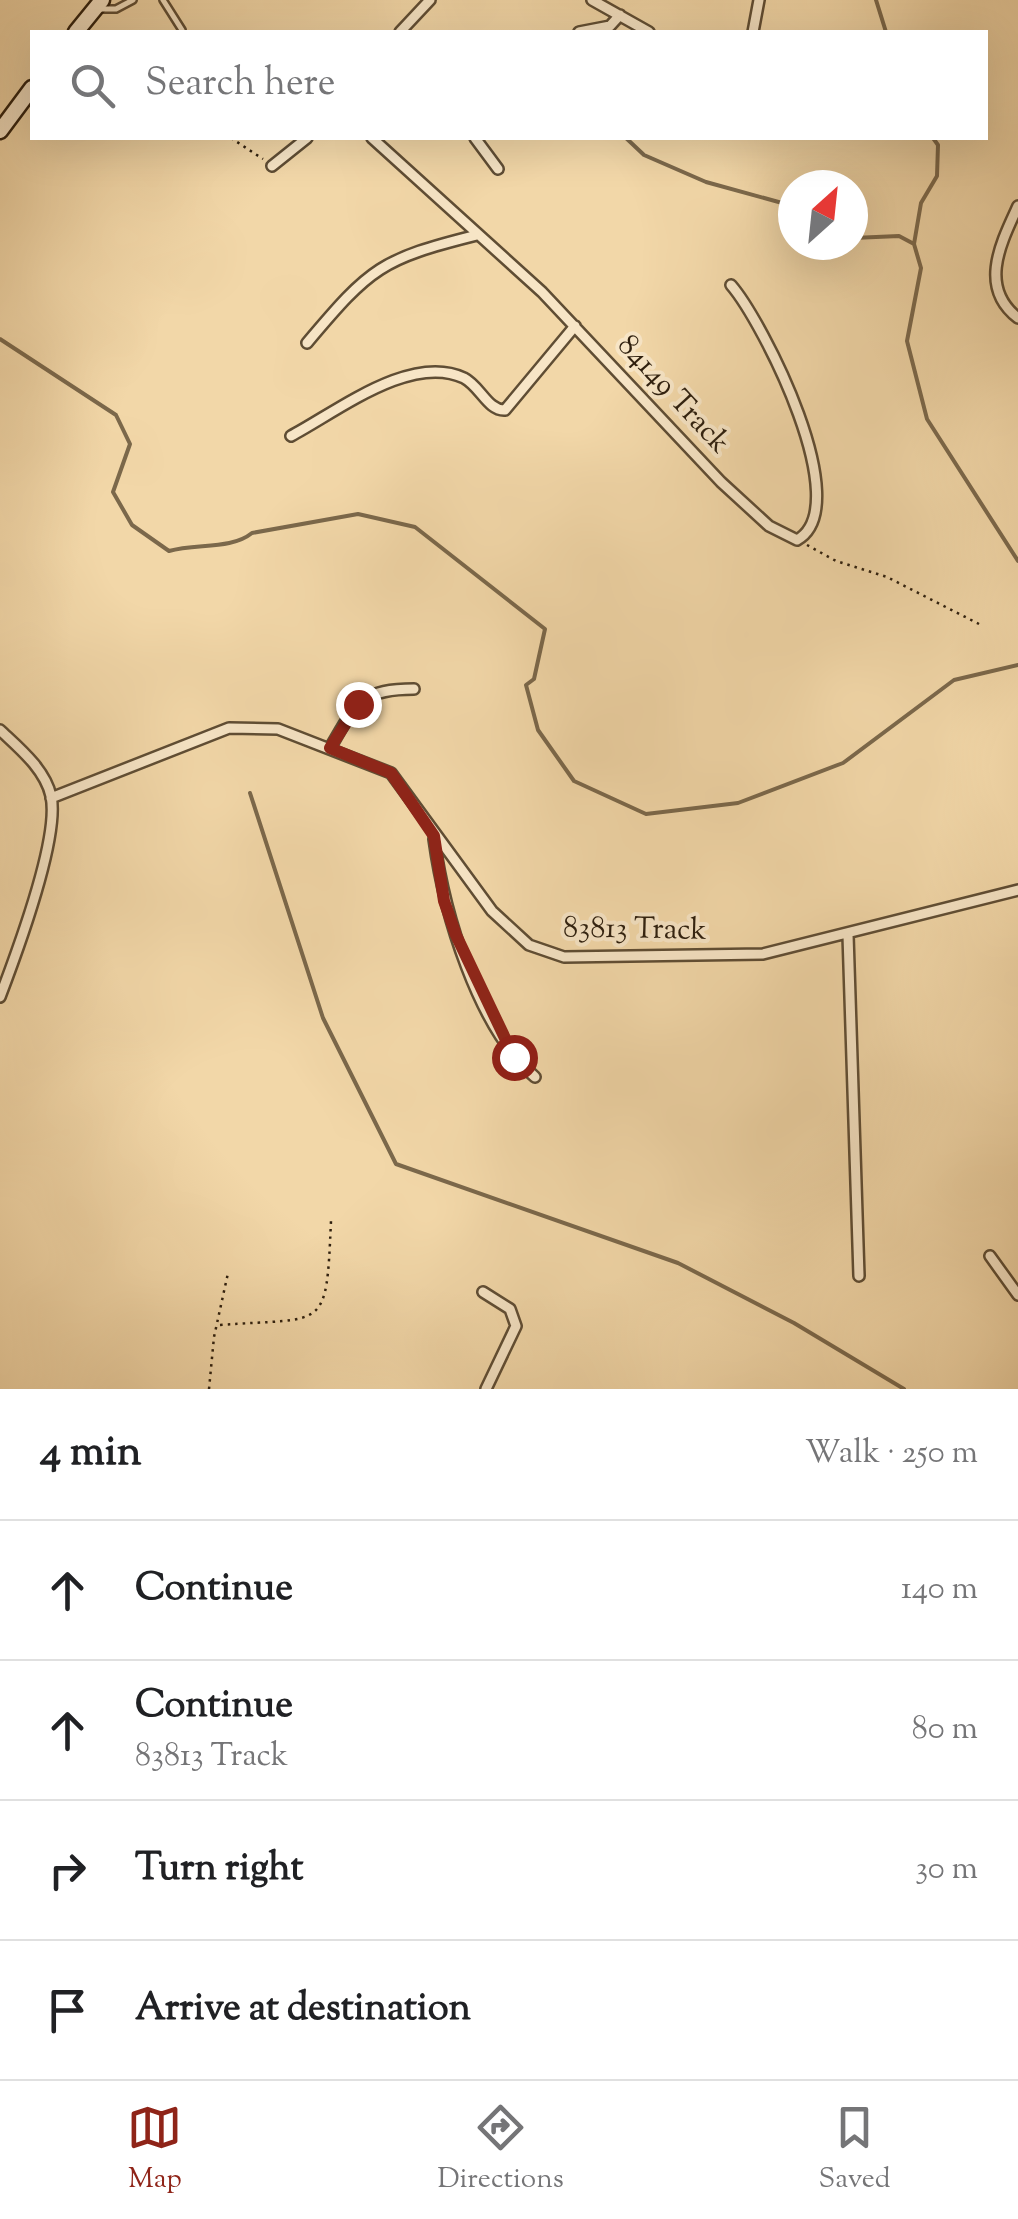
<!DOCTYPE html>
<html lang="en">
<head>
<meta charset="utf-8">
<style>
  body { margin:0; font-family:"Sorts Mill Goudy",serif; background:#f6f6f6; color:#202124 }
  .compass { position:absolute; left:778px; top:170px; width:90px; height:90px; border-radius:50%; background:#fff; box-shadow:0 10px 40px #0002; rotate:27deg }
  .stop { position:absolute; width:30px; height:30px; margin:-22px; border:8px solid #8f2418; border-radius:50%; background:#fff }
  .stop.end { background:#8f2418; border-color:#fff; box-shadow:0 2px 10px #0008 }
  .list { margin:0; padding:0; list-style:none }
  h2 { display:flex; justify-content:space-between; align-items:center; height:130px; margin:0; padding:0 40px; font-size:42px }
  h2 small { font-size:32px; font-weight:400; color:#757577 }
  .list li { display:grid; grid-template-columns:65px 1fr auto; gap:30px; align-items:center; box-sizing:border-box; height:140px; padding:0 40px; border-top:2px solid #e0e0e0 }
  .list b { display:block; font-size:38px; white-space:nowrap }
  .list p { margin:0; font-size:32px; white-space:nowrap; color:#757577 }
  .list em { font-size:32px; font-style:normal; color:#757577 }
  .icon { flex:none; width:55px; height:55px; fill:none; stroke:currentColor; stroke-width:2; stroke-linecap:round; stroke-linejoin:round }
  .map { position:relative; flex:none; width:1018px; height:1389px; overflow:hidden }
  .search { position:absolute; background:#fff; box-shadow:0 10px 40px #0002; left:30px; right:30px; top:30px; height:110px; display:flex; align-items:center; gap:25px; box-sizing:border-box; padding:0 35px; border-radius:0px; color:#757577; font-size:38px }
  .sheet { height:690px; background:#fff }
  nav { display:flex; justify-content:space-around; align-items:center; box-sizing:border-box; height:140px; border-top:2px solid #e0e0e0; background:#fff; font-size:28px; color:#757577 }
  nav a { display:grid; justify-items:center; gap:5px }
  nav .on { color:#8f2418 }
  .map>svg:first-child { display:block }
</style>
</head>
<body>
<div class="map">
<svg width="1018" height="1389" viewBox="0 0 1018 1389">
  <rect width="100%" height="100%" fill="#f2d7a8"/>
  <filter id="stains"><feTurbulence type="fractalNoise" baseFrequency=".002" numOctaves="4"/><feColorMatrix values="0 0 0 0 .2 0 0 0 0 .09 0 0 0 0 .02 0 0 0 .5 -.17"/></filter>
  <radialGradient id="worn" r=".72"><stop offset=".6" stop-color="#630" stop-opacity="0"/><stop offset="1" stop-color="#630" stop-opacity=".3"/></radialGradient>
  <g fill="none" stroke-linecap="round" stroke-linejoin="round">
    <path stroke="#7b684b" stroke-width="4" d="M876 0 886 32
      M626 138 644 155 706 182 793 206
      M933 138 938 145 937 176 921 203 914 244 921 268 907 341 927 419 1018 561
      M853 238 899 236 914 244
      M0 339 116 415 130 444 113 492 132 525 169 551C196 543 231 550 252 533L358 514 415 527 545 629 534 679 526 685 538 730 574 781 646 814 738 803 843 763 954 680 1018 665
      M250 793 323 1018 396 1164 678 1263 794 1323 904 1389"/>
    <g stroke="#5f4d34" stroke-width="10">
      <path id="lane" d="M163 0 182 30
        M98 9H116L133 0"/>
    </g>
    <g stroke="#5f4d34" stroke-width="14">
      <path id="street" d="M592 0 649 32
        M400 32 430 0
        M579 32 610 26 620 15
        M753 32 759 0
        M372 138 542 292 721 482 769 526 797 540C857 507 763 322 731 285
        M475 138 498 169
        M272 166 307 138
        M1018 206C1001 243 978 287 1018 318
        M307 343C371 267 381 259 477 235
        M291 436C338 411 411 353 464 378 480 386 488 411 505 410L575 326
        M0 730C19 748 45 769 51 796 60 838 16 955 0 997
        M330 748C356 704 360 689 414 689
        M51 798 229 728 278 729 391 773 492 911 529 945 564 957 763 954 1018 890
        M434 839C444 912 477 1027 535 1077
        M848 935 859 1276
        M990 1256 1018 1295
        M483 1292 510 1309 516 1326 486 1389"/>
    </g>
    <g stroke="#2e1f0e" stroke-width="19">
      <path id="secondary" d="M76 32 102 0
        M0 131 32 88"/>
    </g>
    <path stroke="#2e1f0e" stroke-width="2.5" stroke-dasharray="2.5 5" stroke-linecap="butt" d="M231 138 263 159
      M807 545 836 561 887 577 979 624
      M220 1325C327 1317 326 1333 331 1221
      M209 1389 214 1337 228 1273"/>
    <use href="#lane" stroke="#f7e5c6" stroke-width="5"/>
    <use href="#street" stroke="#f7e5c6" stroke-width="9"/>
    <use href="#secondary" stroke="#f7e5c6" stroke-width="14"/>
  </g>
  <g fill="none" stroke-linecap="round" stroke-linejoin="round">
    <path stroke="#8f2418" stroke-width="12" d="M358 704 330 748 391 773 434 836 444 901 456 935 514 1057"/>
  </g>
  <g text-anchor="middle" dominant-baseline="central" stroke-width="8" stroke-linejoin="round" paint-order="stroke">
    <g font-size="30" fill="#2e1f0e" stroke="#f7e5c6">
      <text transform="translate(673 395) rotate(47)">84149 Track</text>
      <text transform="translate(635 930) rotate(1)">83813 Track</text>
    </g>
  </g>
  <rect width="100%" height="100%" filter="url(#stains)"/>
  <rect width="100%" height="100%" fill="url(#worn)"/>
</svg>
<svg class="compass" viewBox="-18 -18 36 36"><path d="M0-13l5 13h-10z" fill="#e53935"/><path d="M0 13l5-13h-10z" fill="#757577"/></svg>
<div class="stop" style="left:514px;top:1057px"></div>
<div class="stop end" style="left:358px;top:704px"></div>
<div class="search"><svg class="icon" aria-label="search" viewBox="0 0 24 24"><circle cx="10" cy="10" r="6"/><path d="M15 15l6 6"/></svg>Search here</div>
</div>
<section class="sheet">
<h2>4 min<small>Walk · 250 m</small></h2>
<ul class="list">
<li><svg class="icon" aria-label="ahead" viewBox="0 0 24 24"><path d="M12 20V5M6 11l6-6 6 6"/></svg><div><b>Continue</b></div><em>140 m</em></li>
<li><svg class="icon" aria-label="ahead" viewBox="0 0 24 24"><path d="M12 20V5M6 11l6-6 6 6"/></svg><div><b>Continue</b><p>83813 Track</p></div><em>80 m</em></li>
<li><svg class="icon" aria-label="right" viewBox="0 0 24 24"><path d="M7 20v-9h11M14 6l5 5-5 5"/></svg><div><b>Turn right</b></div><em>30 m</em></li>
<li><svg class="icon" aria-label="arrive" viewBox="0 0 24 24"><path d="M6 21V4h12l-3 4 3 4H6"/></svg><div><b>Arrive at destination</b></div></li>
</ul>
</section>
<nav>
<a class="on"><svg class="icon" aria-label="map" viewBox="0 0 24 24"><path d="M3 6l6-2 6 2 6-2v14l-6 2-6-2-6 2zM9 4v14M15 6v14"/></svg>Map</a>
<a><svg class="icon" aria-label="directions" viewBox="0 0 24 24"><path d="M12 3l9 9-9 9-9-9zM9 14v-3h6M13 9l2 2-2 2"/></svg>Directions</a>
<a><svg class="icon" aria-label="saved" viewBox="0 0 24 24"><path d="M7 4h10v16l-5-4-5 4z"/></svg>Saved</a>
</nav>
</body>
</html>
